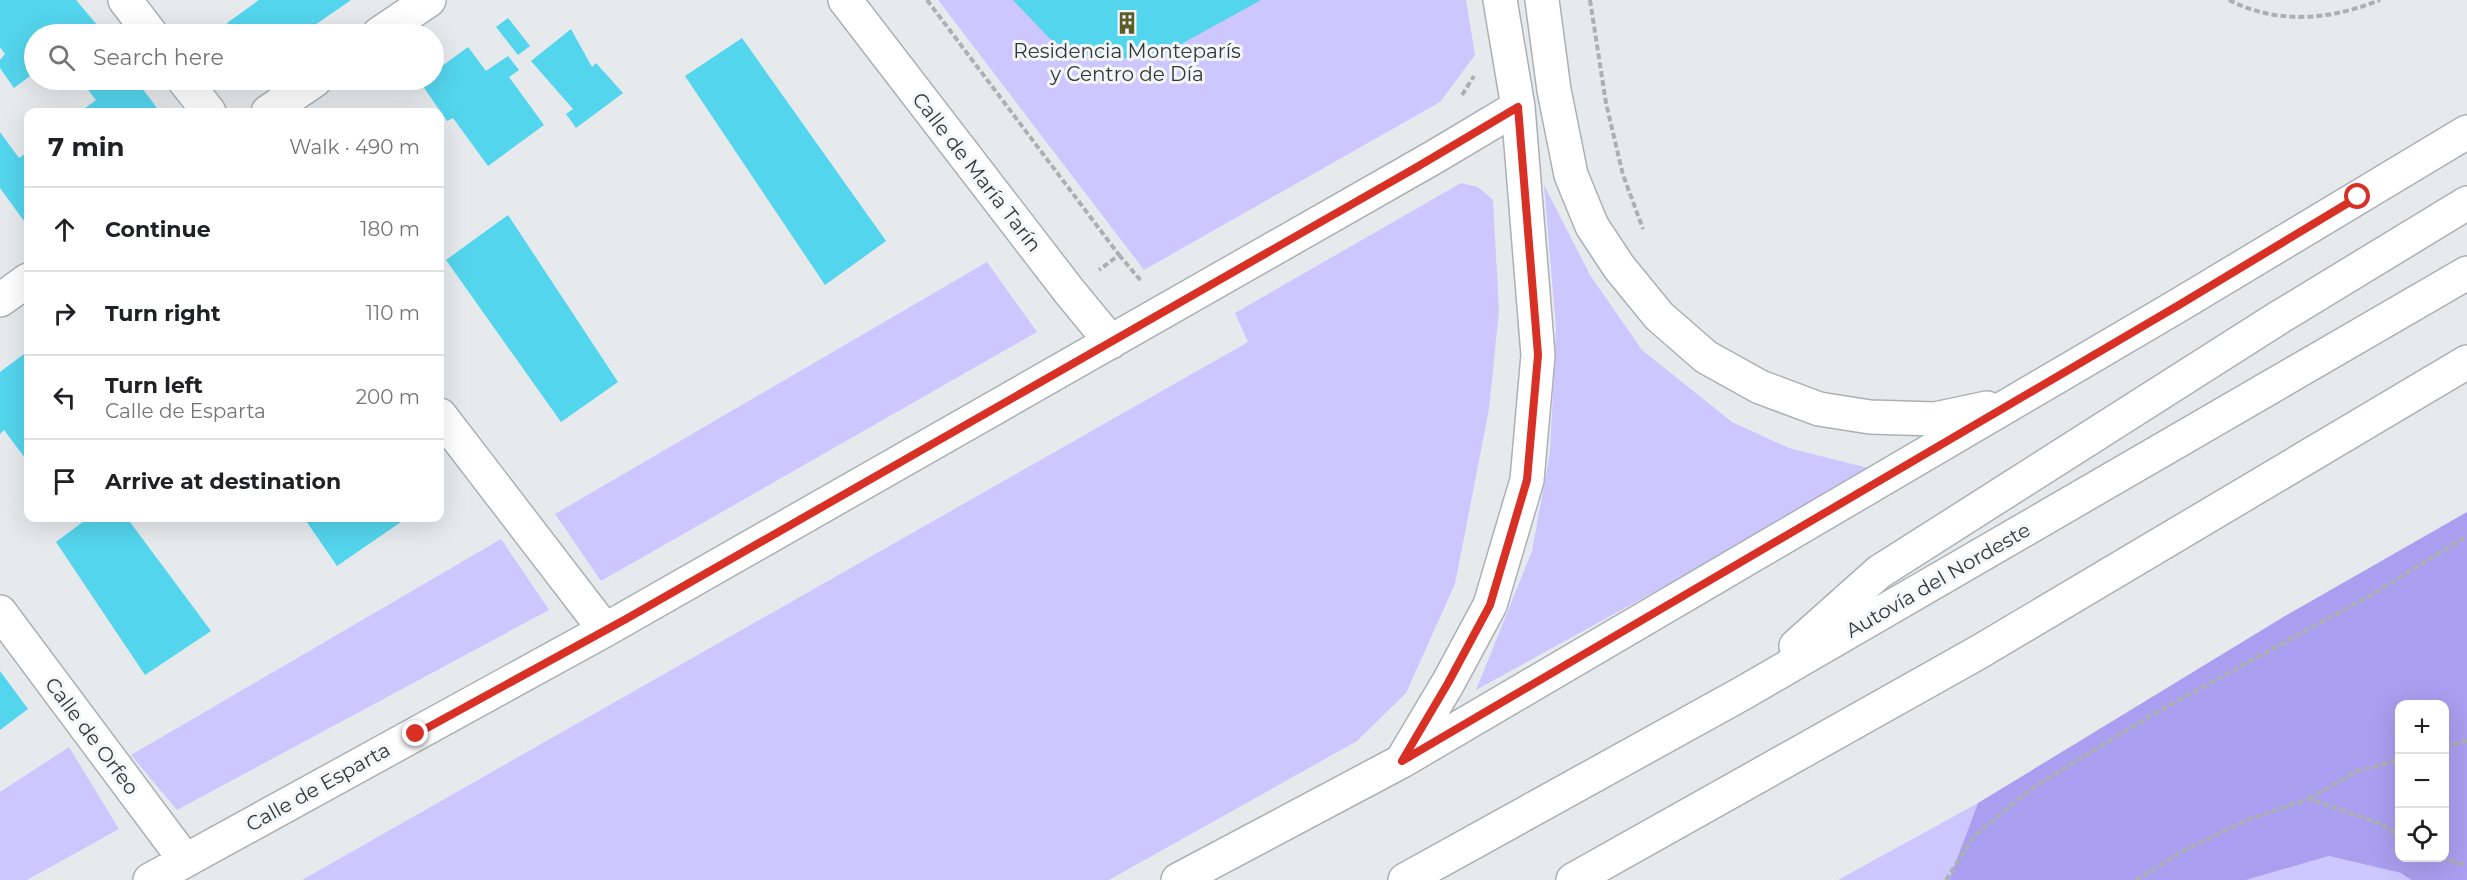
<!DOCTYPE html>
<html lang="en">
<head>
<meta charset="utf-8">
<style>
  body { margin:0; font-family:Montserrat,sans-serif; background:#f2f2f2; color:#202124 }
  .controls { position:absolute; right:18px; bottom:18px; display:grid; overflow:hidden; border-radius:12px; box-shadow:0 6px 24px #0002 }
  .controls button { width:54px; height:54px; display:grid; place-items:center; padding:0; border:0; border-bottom:2px solid #e0e0e0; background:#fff; color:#202124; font:30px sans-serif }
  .stop { position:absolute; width:18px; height:18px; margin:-14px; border:4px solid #d93025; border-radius:50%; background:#fff }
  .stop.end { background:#d93025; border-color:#fff; box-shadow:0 2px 6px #0008 }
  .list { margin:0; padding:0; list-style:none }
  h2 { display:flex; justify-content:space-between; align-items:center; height:78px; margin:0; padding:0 24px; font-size:26px }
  h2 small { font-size:20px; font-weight:400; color:#757577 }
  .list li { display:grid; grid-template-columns:39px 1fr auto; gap:18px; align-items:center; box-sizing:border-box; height:84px; padding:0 24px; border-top:2px solid #e0e0e0 }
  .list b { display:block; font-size:22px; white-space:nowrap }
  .list p { margin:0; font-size:20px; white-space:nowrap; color:#757577 }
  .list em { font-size:20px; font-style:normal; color:#757577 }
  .icon { flex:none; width:33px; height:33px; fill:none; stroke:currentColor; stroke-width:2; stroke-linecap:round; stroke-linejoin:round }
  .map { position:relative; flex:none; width:2467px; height:880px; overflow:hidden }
  .search { position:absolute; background:#fff; box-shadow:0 6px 24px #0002; left:24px; top:24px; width:420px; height:66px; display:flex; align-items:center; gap:15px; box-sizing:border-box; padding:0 21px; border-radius:33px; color:#757577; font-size:22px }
  .panel { position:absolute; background:#fff; box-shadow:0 6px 24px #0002; left:24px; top:108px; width:420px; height:414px; border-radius:12px }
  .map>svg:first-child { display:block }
</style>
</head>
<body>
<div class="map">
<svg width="2467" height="880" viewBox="0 0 2467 880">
  <rect width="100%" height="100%" fill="#e6eaed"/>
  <path fill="#cec6ff" d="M938 0H1466L1475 55 1440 102 1144 270Z
    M1461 183 1478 187 1493 200 1499 311 1489 409 1455 584 1406 693 1357 741 1109 880H302L1248 342 1235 313Z
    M1544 185 1590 275 1642 350 1732 422 1789 448 1876 470 1476 690 1532 551 1550 452 1556 329Z
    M987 262 1037 332 601 581 555 514Z
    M501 539 549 610 177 810 131 755Z
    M69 747 119 829 27 880H0V792Z
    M1978 803 1949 880H1838Z
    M2329 856 2401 873 2411 880H2246Z"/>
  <path fill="#ab9def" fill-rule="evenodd" d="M2467 512V880H2411L2401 873 2329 856 2246 880H1949L1978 803 2285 616ZM2400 704H2444V858H2400Z"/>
  <path fill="#53d5ed" d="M0 0H76L98 26 86 34H34V73L14 88 0 68V60L5 54 0 47Z
    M259 0H351L302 34H235L227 23Z
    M1013 0H1261L1156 58H1093L1052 41Z
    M508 18 530 46 518 55 496 27Z
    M571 29 592 67 596 63 623 93 576 128 566 114 573 109 531 61Z
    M742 38 886 241 825 285 685 76Z
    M468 47 486 71 508 56 519 70 509 77 544 125 488 166 453 118 447 121 420 82 434 80V72Z
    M93 80H136L160 112H80L96 100 85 86Z
    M0 132 19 158 28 152V218L24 221 0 188Z
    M508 215 618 382 561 422 446 260Z
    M28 351V462L4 430 0 434V372Z
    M88 518H127L211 631 145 675 56 542Z
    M304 518H398L401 522 337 566Z
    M0 671 28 709 0 730Z"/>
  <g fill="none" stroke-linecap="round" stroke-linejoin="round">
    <g stroke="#acb0b3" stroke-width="36">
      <path id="minor" d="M125 0 151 34
        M845 0 1069 291 1111 342
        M1542 0 1554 90 1571 175 1592 226 1619 267 1659 316 1706 357 1760 387 1819 409 1870 417 1935 419 1987 408
        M379 34 429 0
        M184 80 209 112
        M268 112 315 80
        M0 300 28 280
        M440 415 605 630
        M0 612 185 860
        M1404 757 1448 683 1490 605 1527 480 1538 355 1518 107 1500 0
        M150 880 605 630 1436 156 1518 107
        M1178 880 1402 761 2179 305 2467 132"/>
    </g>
    <g stroke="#acb0b3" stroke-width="36">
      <path id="highway" d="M1796 646 1879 572 2275 320 2467 203
        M1405 880 1743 693 2467 273
        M1573 880 1979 652 2467 362"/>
    </g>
    <path stroke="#adb0b2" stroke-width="4" stroke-dasharray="6 3" stroke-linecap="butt" d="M927 0 1119 255 1099 270
      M1590 0 1606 103 1623 175 1643 229
      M2229 0C2278 25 2330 20 2380 0
      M1462 95 1474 76
      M1119 255 1142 282
      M2444 747 2467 741
      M2309 799 2357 771 2400 760
      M2441 858 2467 865
      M1946 880 1974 836 2034 787 2150 716 2371 595 2467 536
      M2136 880 2183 851 2247 820 2309 799 2376 822 2400 835"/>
    <use href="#minor" stroke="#fff" stroke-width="33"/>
    <use href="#highway" stroke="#fff" stroke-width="33"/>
  </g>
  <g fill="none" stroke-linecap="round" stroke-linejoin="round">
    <path stroke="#d93025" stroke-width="8" d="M416 734 626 619 1417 167 1518 107 1538 355 1527 480 1490 605 1448 683 1402 761 2179 305 2358 197"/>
  </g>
  <defs>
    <g id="building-bare" transform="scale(1.8)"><path d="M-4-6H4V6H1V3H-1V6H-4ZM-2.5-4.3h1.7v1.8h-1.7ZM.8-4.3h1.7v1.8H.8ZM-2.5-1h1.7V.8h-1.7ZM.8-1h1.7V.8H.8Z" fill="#5c5c29" stroke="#f3f7fa" stroke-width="2.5" paint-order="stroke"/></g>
  </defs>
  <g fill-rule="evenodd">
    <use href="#building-bare" x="1127" y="23"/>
  </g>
  <g text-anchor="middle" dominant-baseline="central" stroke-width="6" stroke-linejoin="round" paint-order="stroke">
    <g font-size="20" fill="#353637" stroke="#f3f7fa">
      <text x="1127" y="51">Residencia Monteparís<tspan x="1127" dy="23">y Centro de Día</tspan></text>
    </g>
    <g font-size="20" fill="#353637" stroke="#f3f7fa">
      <text transform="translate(977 172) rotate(52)">Calle de María Tarín</text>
      <text transform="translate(1938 580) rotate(-30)">Autovía del Nordeste</text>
      <text transform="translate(92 736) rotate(53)">Calle de Orfeo</text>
      <text transform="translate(318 787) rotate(-29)">Calle de Esparta</text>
    </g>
  </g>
</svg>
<div class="controls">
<button>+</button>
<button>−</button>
<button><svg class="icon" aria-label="locate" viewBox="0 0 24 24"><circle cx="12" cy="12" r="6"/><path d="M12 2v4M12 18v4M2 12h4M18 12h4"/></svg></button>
</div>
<div class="stop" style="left:2358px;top:197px"></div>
<div class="stop end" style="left:416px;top:734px"></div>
<div class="search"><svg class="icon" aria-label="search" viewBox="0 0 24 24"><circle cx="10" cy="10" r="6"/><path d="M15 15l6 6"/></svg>Search here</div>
<section class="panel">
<h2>7 min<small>Walk · 490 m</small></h2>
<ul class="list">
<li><svg class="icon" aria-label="ahead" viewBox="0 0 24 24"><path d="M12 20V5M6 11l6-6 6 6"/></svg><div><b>Continue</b></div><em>180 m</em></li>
<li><svg class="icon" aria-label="right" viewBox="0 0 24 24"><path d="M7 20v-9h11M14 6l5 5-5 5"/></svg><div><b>Turn right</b></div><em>110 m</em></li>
<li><svg class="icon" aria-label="left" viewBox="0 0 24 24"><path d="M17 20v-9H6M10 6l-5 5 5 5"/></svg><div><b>Turn left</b><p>Calle de Esparta</p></div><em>200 m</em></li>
<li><svg class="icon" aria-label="arrive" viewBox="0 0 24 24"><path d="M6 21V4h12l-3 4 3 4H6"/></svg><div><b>Arrive at destination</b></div></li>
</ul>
</section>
</div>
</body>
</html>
